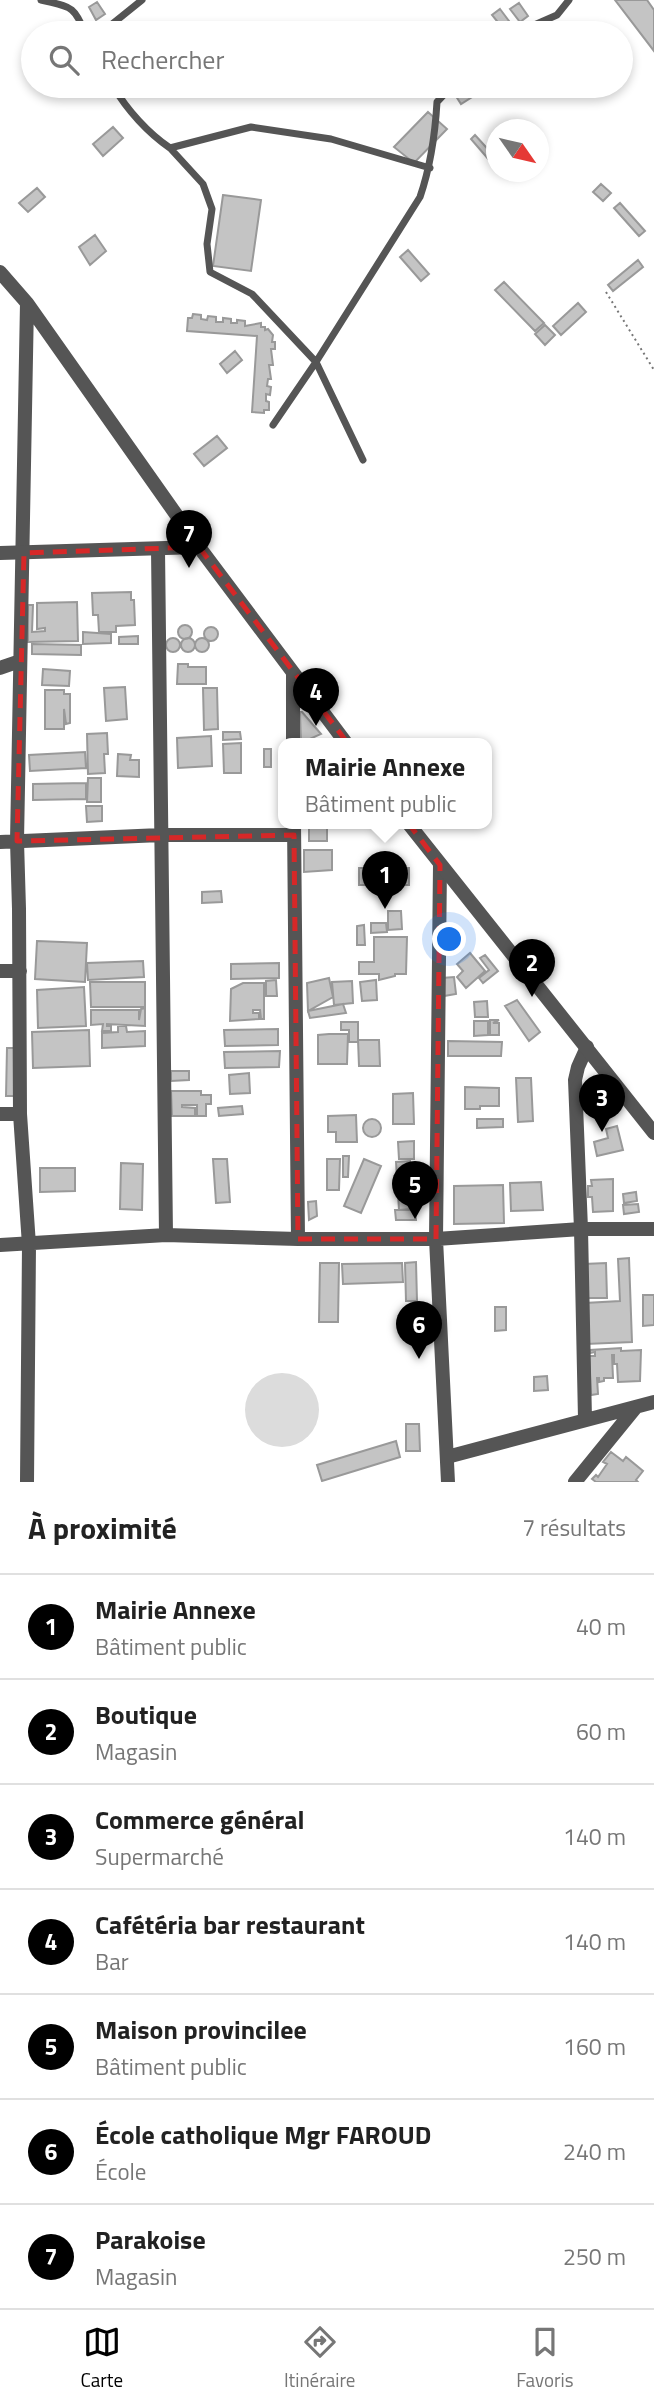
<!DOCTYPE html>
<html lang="fr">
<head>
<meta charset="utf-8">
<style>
  body { margin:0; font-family:"Titillium Web",sans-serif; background:#f6f6f6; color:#222 }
  .compass { position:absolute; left:486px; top:119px; width:63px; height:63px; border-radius:50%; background:#fff; box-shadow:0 4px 10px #0003; rotate:124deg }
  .you { position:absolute; left:450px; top:940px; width:24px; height:24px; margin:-18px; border:5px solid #fff; border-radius:50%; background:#1a73e8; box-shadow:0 0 0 10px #1a73e833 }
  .badge { display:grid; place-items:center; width:46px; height:46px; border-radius:50%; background:#000; color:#fff; font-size:23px; font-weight:700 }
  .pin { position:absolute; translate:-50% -58px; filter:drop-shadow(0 2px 4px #0008) }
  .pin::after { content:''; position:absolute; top:37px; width:24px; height:21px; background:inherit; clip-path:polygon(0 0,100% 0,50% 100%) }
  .popup { position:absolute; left:278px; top:738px; width:214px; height:91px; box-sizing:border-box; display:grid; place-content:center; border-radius:14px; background:#fff; filter:drop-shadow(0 2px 5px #0005); font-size:23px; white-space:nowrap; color:#767676 }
  .popup b { font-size:26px; color:#222 }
  .popup::after { content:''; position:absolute; left:50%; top:100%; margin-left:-14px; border:14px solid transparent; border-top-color:#fff }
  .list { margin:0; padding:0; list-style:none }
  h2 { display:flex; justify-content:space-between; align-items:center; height:91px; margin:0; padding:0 28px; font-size:30px }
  h2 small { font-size:23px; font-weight:400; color:#767676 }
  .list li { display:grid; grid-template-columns:46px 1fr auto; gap:21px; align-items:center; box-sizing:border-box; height:105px; padding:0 28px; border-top:2px solid #e0e0e0 }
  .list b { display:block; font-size:26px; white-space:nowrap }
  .list p { margin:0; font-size:23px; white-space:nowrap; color:#767676 }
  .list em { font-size:23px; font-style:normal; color:#767676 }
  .icon { flex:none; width:38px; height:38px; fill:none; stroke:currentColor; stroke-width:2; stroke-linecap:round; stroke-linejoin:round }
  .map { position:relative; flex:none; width:654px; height:1482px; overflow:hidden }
  .search { position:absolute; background:#fff; box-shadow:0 4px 10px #0003; left:21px; right:21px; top:21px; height:77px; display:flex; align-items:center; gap:18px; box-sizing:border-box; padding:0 24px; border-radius:38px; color:#767676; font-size:26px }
  .sheet { height:826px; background:#fff }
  nav { display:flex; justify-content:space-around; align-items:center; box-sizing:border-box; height:98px; border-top:2px solid #e0e0e0; background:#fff; font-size:19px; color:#767676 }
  nav a { display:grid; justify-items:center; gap:4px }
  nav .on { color:#000 }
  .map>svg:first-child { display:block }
</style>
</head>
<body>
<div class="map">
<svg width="654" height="1482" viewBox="0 0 654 1482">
  <rect width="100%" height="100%" fill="#fff"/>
  <path fill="#dcdcdc" d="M245 1410a37 37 0 1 1 74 0a37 37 0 1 1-74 0Z"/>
  <path fill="#c4c4c4" stroke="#999" stroke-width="2" d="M615 0H647L654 10V51Z
    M97 2 105 14 96 20 89 7Z
    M519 3 528 16 520 22 510 9Z
    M500 9 512 25 505 31 492 15Z
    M465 86H476L480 92 461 104 454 93Z
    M428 112 447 129 414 163 394 147Z
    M113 127 123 138 103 156 93 144Z
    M475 135 495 157 490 161 471 139Z
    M601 184 611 193 603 201 593 192Z
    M37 188 45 197 28 212 19 203Z
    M223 195 261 200 251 271 213 266Z
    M620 203 645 231 639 236 614 208Z
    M95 235 106 251 90 265 79 247Z
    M408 250 429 274 421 281 400 257Z
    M638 260 643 267 613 291 608 285Z
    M504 282 544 323 535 331 495 290Z
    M578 303 586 312 561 335 553 326Z
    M193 314 201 315V319L207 320 208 316 216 317V322H223V318L231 319V323H237V320L245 321V326L261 323V327H265V330L268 329 273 335 272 342H275V349H271L273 365H269L271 379H268L267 386 271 387 270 395 266 394V401L269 402V410H264V413L252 412 257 336 187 331 188 318H192Z
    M545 325 555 335 545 345 535 334Z
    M235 351 242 360 227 373 220 364Z
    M217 436 227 448 204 466 194 454Z
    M131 592V600H134L135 625 116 626V632H99L98 615H93L92 593Z
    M77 602 78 641 28 642V605H33L32 632 45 631V628L37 629V603Z
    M178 632a7 7 0 1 1 14 0a7 7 0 1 1-14 0Z
    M204 634a7 7 0 1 1 14 0a7 7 0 1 1-14 0Z
    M83 632 111 634V643L83 644Z
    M138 636V644H119V637Z
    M166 645a7 7 0 1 1 14 0a7 7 0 1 1-14 0Z
    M195 645a7 7 0 1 1 14 0a7 7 0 1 1-14 0Z
    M181 645a7 7 0 1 1 14 0a7 7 0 1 1-14 0Z
    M32 644 81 645V655L32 654Z
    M178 664H188V667H206V684H177Z
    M43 669 70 671 69 686 42 685Z
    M125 687 127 719 106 721 104 688Z
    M203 688H217L218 729 204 730Z
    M45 690H64V694H70V723L66 724 64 709V729H45Z
    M300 712H302L321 734 301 743Z
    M223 732H240L241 739 223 740Z
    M107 733 108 754H104L105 773 88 774 87 734Z
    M211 736 212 766 178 768 177 738Z
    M241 743V773H224L223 744Z
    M264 749H271V767H264Z
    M85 752 86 768 30 771 29 755Z
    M118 754 131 755 130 760H139V777L117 776Z
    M88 778H101V802H87Z
    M86 783V799L33 800V784Z
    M86 806H102V821L87 822Z
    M309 823H327V841H309Z
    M304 850H332V870L304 872Z
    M359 868H409V885H359Z
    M221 891 222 902 202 903V892Z
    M388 911H401L402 929 388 930Z
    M371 923H386L387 932 371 933Z
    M364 925 365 945H357V926Z
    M374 937H407L406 974H395V976L379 980V974H359V962H374Z
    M37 941 87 943 85 982 35 979Z
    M470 953 485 971 466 988 457 977 463 971 457 964Z
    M485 955 498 971 483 983 479 978 489 970 480 958Z
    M143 961 144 977 88 980 87 963Z
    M279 963V978L231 979V964Z
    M454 977 456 994 444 996 442 978Z
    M329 978 333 997 308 1011 307 983Z
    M276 980 277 996H266V981Z
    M376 980 377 1000 362 1001 360 982Z
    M352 981 353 1003 334 1005 332 982Z
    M90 982H145V1007H91Z
    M243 983H264V1019H261L260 1010H253V1013H259V1019L230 1021 231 989Z
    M84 987 86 1026 38 1028 37 990Z
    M517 1000 540 1032 529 1041 505 1006Z
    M487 1001 488 1017H475L474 1002Z
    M343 1004 346 1013 310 1018 308 1011Z
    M145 1008V1026L107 1024V1026H111V1031H102L103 1024 91 1025V1010H139V1020L141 1009Z
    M490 1020H499L493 1023H499V1035H490Z
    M474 1021H488V1035L474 1036Z
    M341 1022H358V1042H349V1030H341Z
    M118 1026H126L127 1032 145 1031V1046L102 1048V1033L118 1032Z
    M278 1029V1045L225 1046 224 1030Z
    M89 1030 90 1066 33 1068 32 1032Z
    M329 1034H348L347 1064H318V1035Z
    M358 1040H379L380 1066H359Z
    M448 1041 502 1042 501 1056H448Z
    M7 1048H22L21 1096H6Z
    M280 1051 279 1067 225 1068 224 1052Z
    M171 1071H189V1080L171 1081Z
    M249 1073 250 1093 230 1094 229 1075Z
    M516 1078H531L533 1121 518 1122Z
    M465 1087 499 1088V1106H480V1109H465Z
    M171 1091H201V1095H211V1104H206V1116H197V1105H182V1107L195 1108V1116H172Z
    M413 1093 414 1124H393V1094Z
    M242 1106 243 1114 219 1116 218 1108Z
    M356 1115 357 1142H336V1132H328V1116Z
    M477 1119H503V1127L477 1128Z
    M363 1128a9 9 0 1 1 18 0a9 9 0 1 1-18 0Z
    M617 1126 623 1150 597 1156 594 1142 608 1138 606 1129Z
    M414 1141V1159H399L398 1142Z
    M343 1156H349L348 1177H343Z
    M213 1159H227L230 1202 216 1203Z
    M327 1159H340L339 1190H327Z
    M364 1159 381 1166 361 1213 344 1206Z
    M410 1161 412 1209 399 1210 396 1162Z
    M121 1163 143 1164 142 1210 120 1209Z
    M40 1168H75V1191L40 1192Z
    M613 1179V1211L593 1212 592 1197H588V1186H592L591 1180Z
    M541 1182 543 1210 511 1211 510 1183Z
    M503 1185 504 1223 454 1224V1186Z
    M636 1192 637 1201 624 1203 623 1194Z
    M316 1201 317 1216 309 1220 308 1202Z
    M638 1204 639 1212 624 1214 623 1205Z
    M413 1208H415L416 1220H396L395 1210H413Z
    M629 1258 632 1342 586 1344 585 1303 620 1301 618 1259Z
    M416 1262 417 1301H406L405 1263Z
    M320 1263H339L338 1322H319Z
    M402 1263 403 1282 343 1284 342 1264Z
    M606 1263 607 1298H585L584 1264Z
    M643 1295H654V1325L643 1326Z
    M495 1307H506V1330L495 1331Z
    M621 1348V1351L641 1350 640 1381 618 1382 617 1364H614V1355H612L613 1378H604V1381L599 1382V1378H597L598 1394 591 1395 589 1356H595V1352L590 1353V1350Z
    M547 1376 548 1390 534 1391V1377Z
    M406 1424H419L420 1451H406Z
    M396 1441 400 1457 322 1481 317 1465Z
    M611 1452 623 1461 626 1457 643 1471 636 1480 638 1482H596L592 1479 596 1475 598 1477 607 1464 603 1462Z"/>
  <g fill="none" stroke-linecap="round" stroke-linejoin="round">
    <path stroke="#777" stroke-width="2" stroke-dasharray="2 3.5" stroke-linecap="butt" d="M606 292 654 370"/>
    <path stroke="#555" stroke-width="7" d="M41 0C69 7 74 4 85 33
      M101 33 142 0
      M516 33 557 15 569 0
      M113 86C127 110 148 133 170 148L251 127 331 139 430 168
      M170 148 203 184 212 209 207 244 210 272 252 294 316 362 363 460
      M273 425 316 362 420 197C431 165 435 136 437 102L452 86"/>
    <path stroke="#555" stroke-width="14" d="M0 272 27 303 199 547
      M27 303 17 841 19 909 20 1114 29 1245 27 1482
      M158 549 166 1235
      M0 668 20 661
      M293 674V743
      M294 823 298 1239
      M0 842 161 835H294
      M440 865 436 1239 448 1482
      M0 971H20
      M0 1114H20
      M0 1245 166 1235 298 1239H436L581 1229H654
      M585 1419 581 1229 575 1080 578 1067 587 1047
      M447 1457 654 1402
      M575 1482 636 1407"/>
    <path stroke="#555" stroke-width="14" d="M0 553 199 547 346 743
      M408 823 654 1133"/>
  </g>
  <path fill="none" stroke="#d62828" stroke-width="5" stroke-dasharray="14 9" stroke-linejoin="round" d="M199 547 440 865 436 1239H298L294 835 17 841 24 553Z"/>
</svg>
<svg class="compass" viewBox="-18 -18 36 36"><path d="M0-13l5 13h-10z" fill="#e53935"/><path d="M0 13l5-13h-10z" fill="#767676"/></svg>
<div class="you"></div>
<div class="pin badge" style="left:385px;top:909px">1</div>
<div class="popup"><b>Mairie Annexe</b>Bâtiment public</div>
<div class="pin badge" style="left:532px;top:997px">2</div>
<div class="pin badge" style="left:602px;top:1132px">3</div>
<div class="pin badge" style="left:316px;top:726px">4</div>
<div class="pin badge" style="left:415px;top:1219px">5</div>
<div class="pin badge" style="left:419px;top:1359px">6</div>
<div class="pin badge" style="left:189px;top:568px">7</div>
<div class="search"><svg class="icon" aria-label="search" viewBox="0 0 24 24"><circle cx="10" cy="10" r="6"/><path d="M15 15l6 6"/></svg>Rechercher</div>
</div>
<section class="sheet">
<h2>À proximité<small>7 résultats</small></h2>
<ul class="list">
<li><span class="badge">1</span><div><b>Mairie Annexe</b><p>Bâtiment public</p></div><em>40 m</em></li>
<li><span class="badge">2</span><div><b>Boutique</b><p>Magasin</p></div><em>60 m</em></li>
<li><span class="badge">3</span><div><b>Commerce général</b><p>Supermarché</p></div><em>140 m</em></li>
<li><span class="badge">4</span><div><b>Cafétéria bar restaurant</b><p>Bar</p></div><em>140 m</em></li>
<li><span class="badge">5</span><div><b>Maison provincilee</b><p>Bâtiment public</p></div><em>160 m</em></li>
<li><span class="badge">6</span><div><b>École catholique Mgr FAROUD</b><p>École</p></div><em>240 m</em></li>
<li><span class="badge">7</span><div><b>Parakoise</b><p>Magasin</p></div><em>250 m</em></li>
</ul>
</section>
<nav>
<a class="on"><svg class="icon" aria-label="map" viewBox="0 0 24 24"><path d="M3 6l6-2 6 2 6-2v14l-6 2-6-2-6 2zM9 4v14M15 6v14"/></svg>Carte</a>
<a><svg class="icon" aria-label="directions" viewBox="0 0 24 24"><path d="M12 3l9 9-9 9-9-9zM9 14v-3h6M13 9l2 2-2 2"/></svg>Itinéraire</a>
<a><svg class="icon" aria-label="saved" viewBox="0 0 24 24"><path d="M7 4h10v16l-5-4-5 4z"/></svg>Favoris</a>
</nav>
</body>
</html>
